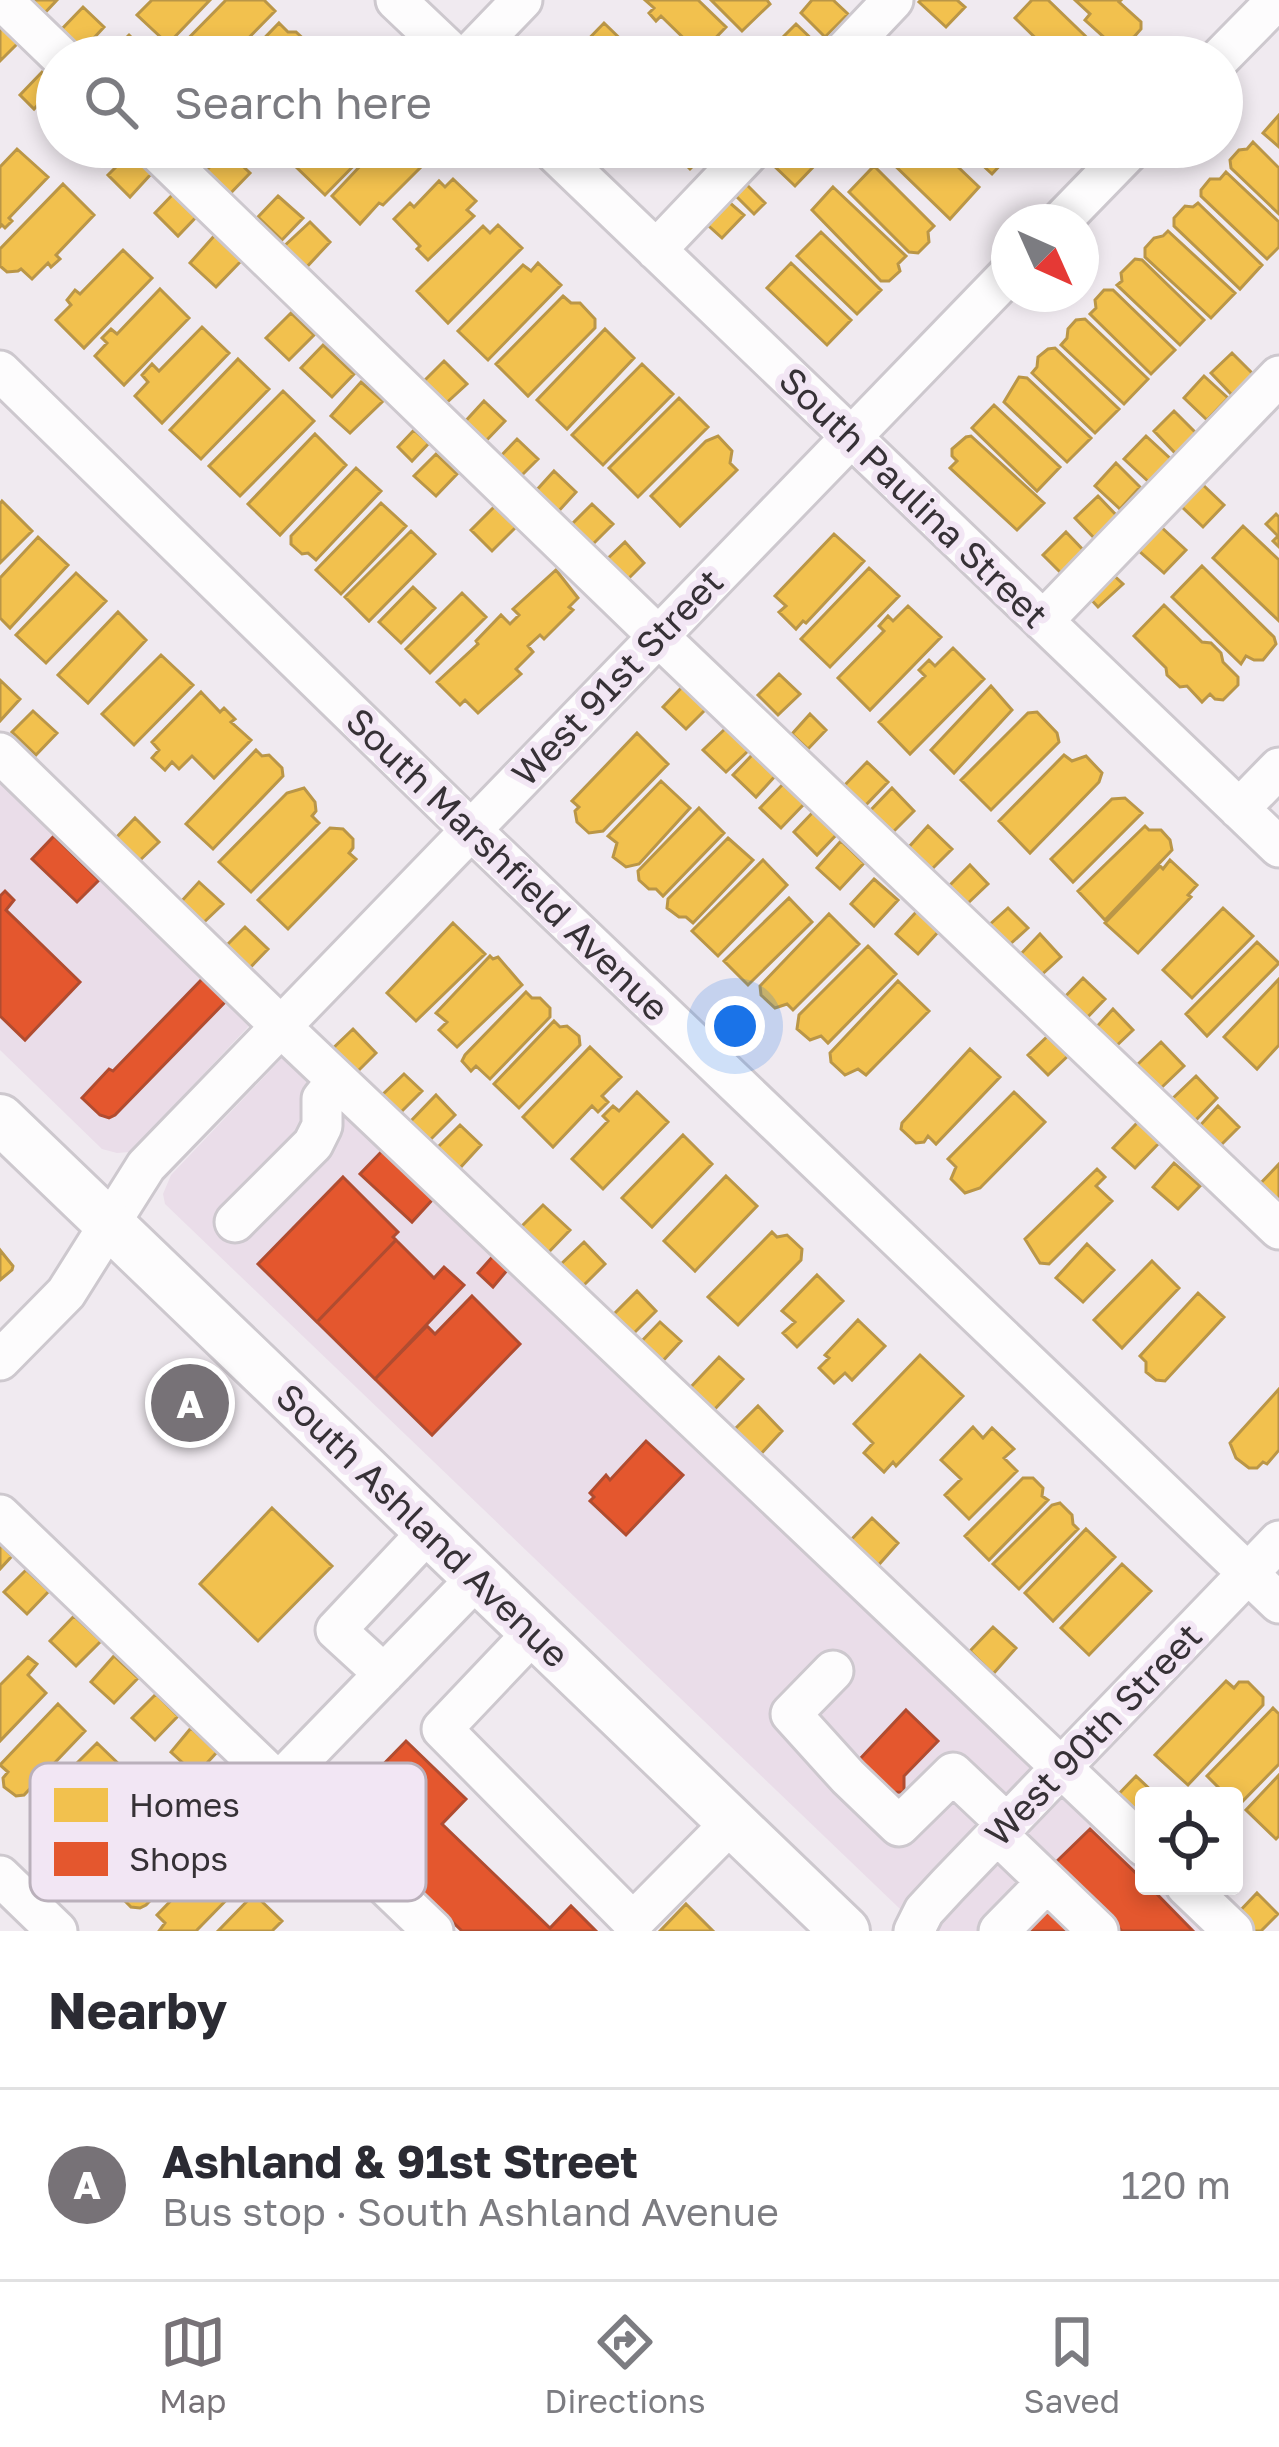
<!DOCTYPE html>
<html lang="en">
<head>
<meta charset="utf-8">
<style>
  body { margin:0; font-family:"Golos Text",sans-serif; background:#f2f2f3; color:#2b2b33 }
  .controls { position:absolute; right:36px; bottom:36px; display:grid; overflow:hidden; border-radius:12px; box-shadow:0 6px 18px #0003 }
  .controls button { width:108px; height:108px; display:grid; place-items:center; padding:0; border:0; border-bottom:3px solid #e1e1e2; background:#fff; color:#2b2b33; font:60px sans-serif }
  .compass { position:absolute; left:991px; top:204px; width:108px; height:108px; border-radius:50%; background:#fff; box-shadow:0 6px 18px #0003; rotate:135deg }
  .you { position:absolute; left:735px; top:1026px; width:42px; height:42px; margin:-30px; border:9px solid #fff; border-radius:50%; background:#1a73e8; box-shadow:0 0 0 18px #1a73e833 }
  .badge { display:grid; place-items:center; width:78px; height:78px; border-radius:50%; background:#777277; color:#fff; font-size:39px; font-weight:700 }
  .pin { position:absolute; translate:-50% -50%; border:6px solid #fff; box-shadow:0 3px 12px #0006 }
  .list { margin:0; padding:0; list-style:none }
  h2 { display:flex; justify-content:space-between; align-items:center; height:156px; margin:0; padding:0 48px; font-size:51px }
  h2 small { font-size:39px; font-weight:400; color:#7c7c81 }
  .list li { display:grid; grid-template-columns:78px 1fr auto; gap:36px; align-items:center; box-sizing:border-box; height:192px; padding:0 48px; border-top:3px solid #e1e1e2 }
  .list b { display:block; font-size:45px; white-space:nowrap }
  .list p { margin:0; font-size:39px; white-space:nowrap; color:#7c7c81 }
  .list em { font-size:39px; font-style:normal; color:#7c7c81 }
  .icon { flex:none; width:66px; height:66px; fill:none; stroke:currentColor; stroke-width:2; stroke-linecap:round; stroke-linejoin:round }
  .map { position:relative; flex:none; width:1279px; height:1931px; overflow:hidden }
  .search { position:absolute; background:#fff; box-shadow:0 6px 18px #0003; left:36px; right:36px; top:36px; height:132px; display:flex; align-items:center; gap:30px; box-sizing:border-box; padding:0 42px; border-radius:66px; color:#7c7c81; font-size:45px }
  .sheet { height:348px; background:#fff }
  nav { display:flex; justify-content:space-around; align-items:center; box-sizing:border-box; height:168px; border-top:3px solid #e1e1e2; background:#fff; font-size:33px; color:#7c7c81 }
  nav a { display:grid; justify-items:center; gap:6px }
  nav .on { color:#777277 }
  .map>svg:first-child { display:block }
</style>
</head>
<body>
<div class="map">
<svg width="1279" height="1931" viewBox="0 0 1279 1931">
  <rect width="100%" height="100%" fill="#f0eaf0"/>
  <path fill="#eadde9" d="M0 753 264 1010 130 1152 117 1153 102 1149 0 1050Z
    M297 1042 1144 1847V1886H1185L1232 1931H923L165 1204 163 1194 171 1175Z"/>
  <path fill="#f2c14e" stroke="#ba9647" stroke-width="3" d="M20 0H57L39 19Z
    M152 0H210L168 44 137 15Z
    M226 0H264L275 11 230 57H181L175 52Z
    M645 0H698L726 27 700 54 661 16 656 21 649 13 654 8Z
    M711 0H767L770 4 742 31Z
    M812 0H833L848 14 825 37 801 13Z
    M921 0H957L965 7 946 27 919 2Z
    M1032 0H1048L1106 56 1055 57 1015 18Z
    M1075 0H1121L1119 2 1141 22V29L1134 37 1123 40 1116 48 1085 20 1090 14Z
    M83 7 104 27 81 52 59 32Z
    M0 21 21 40 0 61Z
    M279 23 288 32H296L310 45V54L307 57H246Z
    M604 23 639 57H575L573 55Z
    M796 24 820 47 810 57H787L775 45Z
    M129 35 151 57H107Z
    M986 44 1000 57H974Z
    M42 72 56 85 34 109 20 95Z
    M1279 115V147L1263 133Z
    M1253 142 1279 168V214L1231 168 1230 160 1239 150 1247 149Z
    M180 147H217L218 148 199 169Z
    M262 147H297L280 164Z
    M312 147H372L325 195 294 165Z
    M378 147H413L417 151 412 157 421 167 383 205 379 203 360 224 332 196Z
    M668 147H712L690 169Z
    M787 147H797L816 164 795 186 771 163Z
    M896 147H937L979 187 950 219 886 157Z
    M963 147H1017L992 174Z
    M17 149 48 177 9 218 12 221 5 228 2 225 0 227V167Z
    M226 150 250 173 227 197 203 174Z
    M130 153 151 174 130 197 108 175Z
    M874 166 934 226 928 232 929 242 918 253 909 252 849 192Z
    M1226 172 1279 222V247L1267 259 1201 196V190L1210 179H1220Z
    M453 179 476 201 467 210 474 216 428 260 417 249 420 246 394 219 410 203 414 207 439 181 445 187Z
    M63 184 94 215 56 255 60 259 51 267 48 263 32 279 21 269 18 271 7 272 0 266V249Z
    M746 184 765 203 754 214 735 195Z
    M833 187 906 256 898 264 900 271 889 281H881L812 210Z
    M175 192 199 214 178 236 155 213Z
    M278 196 303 218 282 240 258 217Z
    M722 196 744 215 722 238 701 219Z
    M1198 203 1262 265 1240 289 1174 226V218L1185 206 1193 207Z
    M310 222 330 242 303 271 281 249Z
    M498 225 522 248 448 323 417 291 483 226 490 233Z
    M1168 231 1235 293 1211 318 1145 257V248L1154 238 1163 236Z
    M821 232 881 290 857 314 797 256Z
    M215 235 241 261 216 287 190 263Z
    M123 250 152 278 84 348 56 320 71 305 67 300 75 290 80 294Z
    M1135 259 1142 260 1204 320 1180 345 1117 285 1122 281 1121 273Z
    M538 263 561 285 488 360 458 331 523 265 531 271Z
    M791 263 851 320 827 345 767 288Z
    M160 289 189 318 124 385 95 356 107 343 102 338 111 329 117 334Z
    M1104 290H1113L1175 350 1151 374 1090 314 1096 308 1095 300Z
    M563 296 571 303H580L595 319V328L528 396 496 364Z
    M291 313 314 335 289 360 266 338Z
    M1085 319 1148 379 1124 404 1061 345 1067 338 1068 329 1076 320Z
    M202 327 229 353 162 423 135 396 148 382 142 375 152 364 159 371Z
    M605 329 634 358 567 429 537 400Z
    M323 345 354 374 332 397 301 368Z
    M1055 348 1119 409 1095 433 1032 373 1037 367 1038 357 1048 349Z
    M1232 353 1254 375 1233 396 1211 373Z
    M238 359 269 389 201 459 170 430Z
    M444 361 467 384 443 406 421 384Z
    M642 364 673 394 603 465 572 435Z
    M1204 376 1228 398 1207 420 1184 398Z
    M1019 377 1027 378 1091 438 1067 462 1004 402Z
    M361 382 383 401 350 433 331 416Z
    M283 391 314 421 240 496 209 466Z
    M679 398 708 427 638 497 609 468Z
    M484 401 505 421 483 444 462 425Z
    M994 405 1060 467 1037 491 972 428Z
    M1174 411 1197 434 1177 455 1154 431Z
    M414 430 429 443 412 461 398 447Z
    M315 434 346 465 280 535 248 504Z
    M718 436 732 451 730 463 737 470 680 526 651 496 706 441Z
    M971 436 1044 503 1017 530 950 468 957 461 952 456V449L966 437Z
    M1146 436 1173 461 1151 484 1124 459Z
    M517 439 538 459 518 479 498 459Z
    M436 454 457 474 436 496 414 476Z
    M1116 463 1140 487 1120 509 1095 486Z
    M356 468 381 491 316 560 308 553 302 554 291 544V536Z
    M554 471 576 492 556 514 534 493Z
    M1202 484 1224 505 1203 527 1181 506Z
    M1098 496 1119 518 1096 540 1075 518Z
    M2 501 32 531 0 563V504Z
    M381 503 406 526 341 594 316 570Z
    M592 504 613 524 589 548 568 528Z
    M495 506 516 527 492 551 471 530Z
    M1276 514 1279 517V547L1273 541 1278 536 1266 524Z
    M1159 525 1186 550 1164 573 1138 550Z
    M1243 526 1279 560V621L1213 558Z
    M411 531 435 554 369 621 345 597Z
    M1066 532 1088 555 1065 577 1043 555Z
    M834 534 864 561 806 623 803 621 796 629 779 612 786 606 775 596Z
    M38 537 68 565 10 628 0 618V578Z
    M625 542 644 563 623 584 602 564Z
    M1202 566 1274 637 1276 644 1263 660H1254L1246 656 1241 664 1172 597Z
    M869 568 899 596 830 667 801 639Z
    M556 570 578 598 569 607 573 610 544 639 540 635 528 646 533 652 516 669 521 674 478 713 465 700 460 705 437 682 478 644 476 641 501 615 510 624 519 615 513 609Z
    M1109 571 1123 584 1098 607 1086 594Z
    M76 573 106 601 46 663 16 635Z
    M413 587 435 608 401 643 379 622Z
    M462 593 486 617 430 673 406 649Z
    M1164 605 1202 642 1211 643 1221 653 1223 662 1238 677V685L1223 700 1215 699 1210 694 1202 702 1187 686 1180 687 1167 675 1166 668 1134 636Z
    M908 606 941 637 870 710 838 678 884 631 879 626 888 616 893 621Z
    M118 612 146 640 88 703 58 675Z
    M953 648 984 679 910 754 879 722 925 676 919 670 929 660 935 666Z
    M161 655 193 685 134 745 102 714Z
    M779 674 800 694 778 715 758 695Z
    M0 680 20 699 0 721Z
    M687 682 710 705 686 729 663 707Z
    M991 686 1012 710 954 773 931 750Z
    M201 692 220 712 224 708 235 719 231 722 251 740 214 778 192 756 179 769 172 762 165 770 152 758 159 750 152 742Z
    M33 711 57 733 36 755 12 732Z
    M1037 712 1057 733 1059 742 991 810 961 780 1028 713Z
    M810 714 826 730 808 749 792 734Z
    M727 727 749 750 726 772 703 750Z
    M637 733 668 764 603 831 589 833 577 822 575 811 579 807 572 801Z
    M256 750 262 756 269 755 282 768 283 776 213 849 186 824Z
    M754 753 776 775 756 797 733 775Z
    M1064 755 1072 761 1086 756 1102 773 1099 782 1030 853 999 821Z
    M867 762 888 782 862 809 842 788Z
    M661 781 690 808 639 864 626 867 613 857 617 843 608 836Z
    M784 783 805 803 781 828 760 808Z
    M304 788 315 802 316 811 312 816 319 823 251 892 219 862 287 793Z
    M892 788 914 811 889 836 867 814Z
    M1125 798 1142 813 1073 882 1051 859 1112 799Z
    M699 808 724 833 663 896 656 889H649L639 880 638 871Z
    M814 811 838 833 817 855 794 832Z
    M135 818 159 842 136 864 113 841Z
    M928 826 952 849 931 870 908 848Z
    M1145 826 1149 830H1161L1170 840 1172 850 1105 920 1078 891Z
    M330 828 343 829 353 839V848L349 853 356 859 288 929 258 900Z
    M728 838 753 860 693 923 686 917H679L667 908 668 899Z
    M841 841 864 863 840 889 817 868Z
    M763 860 787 885 718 956 692 931Z
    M1170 860 1197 885 1188 895 1191 897 1138 953 1105 923 1160 866 1163 869Z
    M970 865 988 884 966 905 948 887Z
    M874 879 898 900 874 926 851 904Z
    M199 882 223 904 201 925 179 904Z
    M789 898 812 922 748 985 724 961Z
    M1008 908 1028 928 1007 947 988 926Z
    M1223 908 1253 936 1192 998 1163 970Z
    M918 910 939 931 918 954 896 934Z
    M829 914 859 944 793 1010 787 1004 775 1008 761 995 760 986Z
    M453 923 485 954 416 1021 387 993Z
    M245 927 268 949 245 973 221 951Z
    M1040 934 1061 957 1037 979 1017 958Z
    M1257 942 1279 963 1207 1036 1186 1014Z
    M868 946 896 974 828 1043 821 1036 810 1040 797 1029 799 1015Z
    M490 956 493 959 498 957 522 985 457 1047 439 1030 447 1022 436 1013Z
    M1083 978 1105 999 1082 1023 1060 1002Z
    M1279 979V1045L1257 1069 1224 1037Z
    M898 981 929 1011 866 1075 858 1069 845 1075 831 1062 830 1053Z
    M526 992 532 998H540L550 1008V1017L490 1079 476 1066 471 1071 462 1061 465 1055Z
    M1113 1009 1133 1030 1111 1051 1092 1032Z
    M554 1021 560 1027 567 1026 579 1036 580 1045 519 1108 494 1084Z
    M353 1029 376 1053 352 1077 328 1053Z
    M1052 1032 1071 1053 1048 1075 1028 1055Z
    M1161 1042 1184 1066 1160 1089 1137 1065Z
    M590 1047 621 1077 602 1096 608 1102 598 1112 592 1106 553 1147 523 1117Z
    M970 1049 1000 1077 936 1144 928 1136 924 1142 916 1143 901 1129 902 1123Z
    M404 1074 422 1091 399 1114 380 1097Z
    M1196 1076 1217 1098 1193 1123 1171 1100Z
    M637 1092 668 1122 603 1189 572 1159 608 1121 603 1116 613 1106 619 1111Z
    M1014 1092 1045 1122 980 1188 965 1193 951 1179 956 1167 948 1159Z
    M436 1095 455 1115 427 1143 408 1124Z
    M1218 1106 1239 1127 1216 1150 1196 1130Z
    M1138 1122 1159 1143 1135 1168 1113 1148Z
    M460 1125 481 1145 459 1169 437 1148Z
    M683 1135 712 1164 652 1227 622 1198Z
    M1174 1163 1200 1186 1178 1209 1153 1187Z
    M1279 1164V1208L1257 1187Z
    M1097 1169 1105 1177 1096 1186 1112 1201 1049 1264 1040 1263 1025 1239Z
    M726 1176 757 1206 695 1271 664 1241Z
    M543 1205 570 1230 546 1255 519 1229Z
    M772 1232 777 1237 787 1235 802 1249 801 1260 738 1325 708 1297Z
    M584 1242 605 1264 581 1288 559 1266Z
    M1087 1244 1114 1270 1083 1302 1056 1278Z
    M0 1250 13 1266 12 1270 0 1280Z
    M1152 1261 1179 1288 1122 1348 1094 1320Z
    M817 1275 843 1301 797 1347 783 1333 795 1322 782 1311Z
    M637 1291 656 1311 632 1335 612 1316Z
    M1198 1293 1224 1317 1165 1381 1156 1380 1146 1372V1362L1140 1356Z
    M858 1320 885 1346 852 1380 845 1373 834 1383 819 1368 829 1358 825 1355Z
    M660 1322 681 1341 659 1365 638 1345Z
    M920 1355 963 1396 896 1466 893 1462 884 1472 864 1453 873 1443 854 1424Z
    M719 1357 743 1379 712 1412 689 1389Z
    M1279 1389V1450L1267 1464 1263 1462 1257 1468H1249L1236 1458 1230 1443Z
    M758 1406 782 1431 759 1456 733 1431Z
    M973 1427 983 1438 992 1428 1014 1449 1004 1458 1017 1471 969 1519 945 1495 961 1479 941 1460Z
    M1023 1478H1033L1043 1488 1042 1496 1048 1500 989 1560 965 1536Z
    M1060 1503 1072 1515 1073 1524 1078 1529 1019 1589 993 1564 1052 1505Z
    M272 1508 332 1566 258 1641 200 1584Z
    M872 1518 898 1543 875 1569 848 1543Z
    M1086 1529 1115 1557 1053 1621 1025 1593Z
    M0 1544 12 1556 0 1569Z
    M1122 1564 1151 1591 1089 1655 1061 1628Z
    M26 1570 49 1591 27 1614 4 1592Z
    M74 1616 101 1641 76 1666 50 1641Z
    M993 1627 1016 1648 993 1674 970 1651Z
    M114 1656 138 1678 114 1703 91 1682Z
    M28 1657 37 1664 28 1675 46 1693 0 1741V1685Z
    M1226 1681 1234 1688 1239 1682H1248L1263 1697V1705L1188 1785 1155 1755Z
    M156 1694 178 1716 155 1740 132 1718Z
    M58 1704 85 1731 24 1795 16 1796 4 1787 3 1778 8 1772 0 1765Z
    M1273 1708 1279 1714V1764L1238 1806 1234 1803V1796H1227L1207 1776Z
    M191 1728 217 1752 196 1775 171 1752Z
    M97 1743 125 1770 63 1833 54 1834 44 1823 42 1816 48 1810 39 1801Z
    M1279 1775V1836L1276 1839 1246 1810Z
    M1136 1776 1157 1796H1144V1826L1112 1801Z
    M176 1817 204 1844 146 1905 140 1908 131 1907 121 1897 127 1885 119 1877Z
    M215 1855 240 1879 237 1881 241 1885 196 1931H159L165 1923 157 1915Z
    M1257 1893 1278 1914 1261 1931H1252L1236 1915Z
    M254 1894 282 1921 272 1931H218Z
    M686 1904 713 1931H660Z"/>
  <path fill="#e4572e" stroke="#b04c30" stroke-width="3" d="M54 836 99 880 77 902 32 859Z
    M5 891 14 900 6 910 80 982 25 1040 0 1016V896Z
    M207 974 230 997 115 1115 109 1118 100 1115 82 1098 109 1069 113 1071Z
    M382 1151 433 1199 412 1222 360 1174Z
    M343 1177 398 1232 393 1237 396 1240 317 1322 258 1264Z
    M396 1240 434 1278 444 1267 464 1285 375 1379 317 1322Z
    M495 1254 509 1268 493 1287 478 1273Z
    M472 1296 520 1344 432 1435 375 1379 427 1326 435 1334Z
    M646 1441 683 1475 626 1535 590 1501 594 1497 590 1493 606 1475 610 1480Z
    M906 1710 938 1741 904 1776V1792L873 1793 858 1761Z
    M406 1741 466 1799 442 1824 550 1928 571 1906 596 1931H462L338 1811Z
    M1090 1829 1144 1881V1886H1149L1193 1931H1122L1054 1864Z
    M1035 1898 1070 1931H1004Z"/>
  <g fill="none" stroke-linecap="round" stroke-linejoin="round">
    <g stroke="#cdc8ce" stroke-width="45">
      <path id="minor" d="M2 0 61 57
        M396 0 456 57
        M467 57 522 0
        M839 57 893 0
        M1221 57 1277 0
        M153 147 658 636 1279 1229
        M549 147 1279 847
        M1060 222 1133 147
        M656 250 754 147
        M0 371 470 829 1279 1603
        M1043 621 1279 376
        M0 753 297 1042 1144 1846
        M1239 809 1279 768
        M235 1222 313 1144 322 1126V1099L337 1080
        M0 1360 66 1293 146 1166 1009 274
        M0 1515 433 1931
        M534 1632 442 1729 633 1922 732 1822
        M833 1671 791 1714 848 1777 899 1826 953 1773 1007 1824
        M384 1674 336 1630 429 1531
        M279 1782 478 1577
        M997 1834 1098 1931
        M0 1876 57 1931
        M1186 1886 1233 1931
        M914 1931 924 1911 948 1885 1279 1541
        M999 1931 1047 1882"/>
    </g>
    <g stroke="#cdc8ce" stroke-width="54">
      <path id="major" d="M0 1119 845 1931"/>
    </g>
    <use href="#minor" stroke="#fdfcfd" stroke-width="39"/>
    <use href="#major" stroke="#fdfcfd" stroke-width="48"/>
  </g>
  <g text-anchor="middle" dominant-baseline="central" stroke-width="12" stroke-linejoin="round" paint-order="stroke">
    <g font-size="36" fill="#363136" stroke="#f2e6f4">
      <text transform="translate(914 497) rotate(44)">South Paulina Street</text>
      <text transform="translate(617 677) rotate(-46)">West 91st Street</text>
      <text transform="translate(508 864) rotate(44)">South Marshfield Avenue</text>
      <text transform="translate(423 1525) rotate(44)">South Ashland Avenue</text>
      <text transform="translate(1093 1734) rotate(-46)">West 90th Street</text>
    </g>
  </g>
  <rect x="30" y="1763" width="396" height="138" rx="18" fill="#f2e6f4" stroke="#bab0bb" stroke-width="3"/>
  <rect x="54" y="1788" width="54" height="34" fill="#f2c14e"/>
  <rect x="54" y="1842" width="54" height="34" fill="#e4572e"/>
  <g font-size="33" fill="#363136">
    <text x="129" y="1817">Homes</text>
    <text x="129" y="1871">Shops</text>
  </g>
</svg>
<div class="controls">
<button><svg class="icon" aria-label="locate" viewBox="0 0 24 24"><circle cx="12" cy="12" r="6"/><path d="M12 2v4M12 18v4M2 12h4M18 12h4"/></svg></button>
</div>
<svg class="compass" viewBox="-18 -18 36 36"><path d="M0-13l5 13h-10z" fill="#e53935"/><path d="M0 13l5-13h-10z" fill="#7c7c81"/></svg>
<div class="you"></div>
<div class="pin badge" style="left:190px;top:1403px">A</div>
<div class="search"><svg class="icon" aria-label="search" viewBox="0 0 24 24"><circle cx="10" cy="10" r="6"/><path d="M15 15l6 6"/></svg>Search here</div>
</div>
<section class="sheet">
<h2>Nearby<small></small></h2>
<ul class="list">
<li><span class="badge">A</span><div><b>Ashland &amp; 91st Street</b><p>Bus stop · South Ashland Avenue</p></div><em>120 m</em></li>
</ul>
</section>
<nav>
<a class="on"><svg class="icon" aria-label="map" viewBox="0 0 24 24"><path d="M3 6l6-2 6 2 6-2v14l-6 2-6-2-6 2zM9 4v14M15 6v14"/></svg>Map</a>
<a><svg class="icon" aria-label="directions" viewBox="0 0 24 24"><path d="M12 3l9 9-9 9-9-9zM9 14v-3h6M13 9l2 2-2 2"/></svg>Directions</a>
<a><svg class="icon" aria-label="saved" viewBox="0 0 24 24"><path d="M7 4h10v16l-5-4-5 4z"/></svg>Saved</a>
</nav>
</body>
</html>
